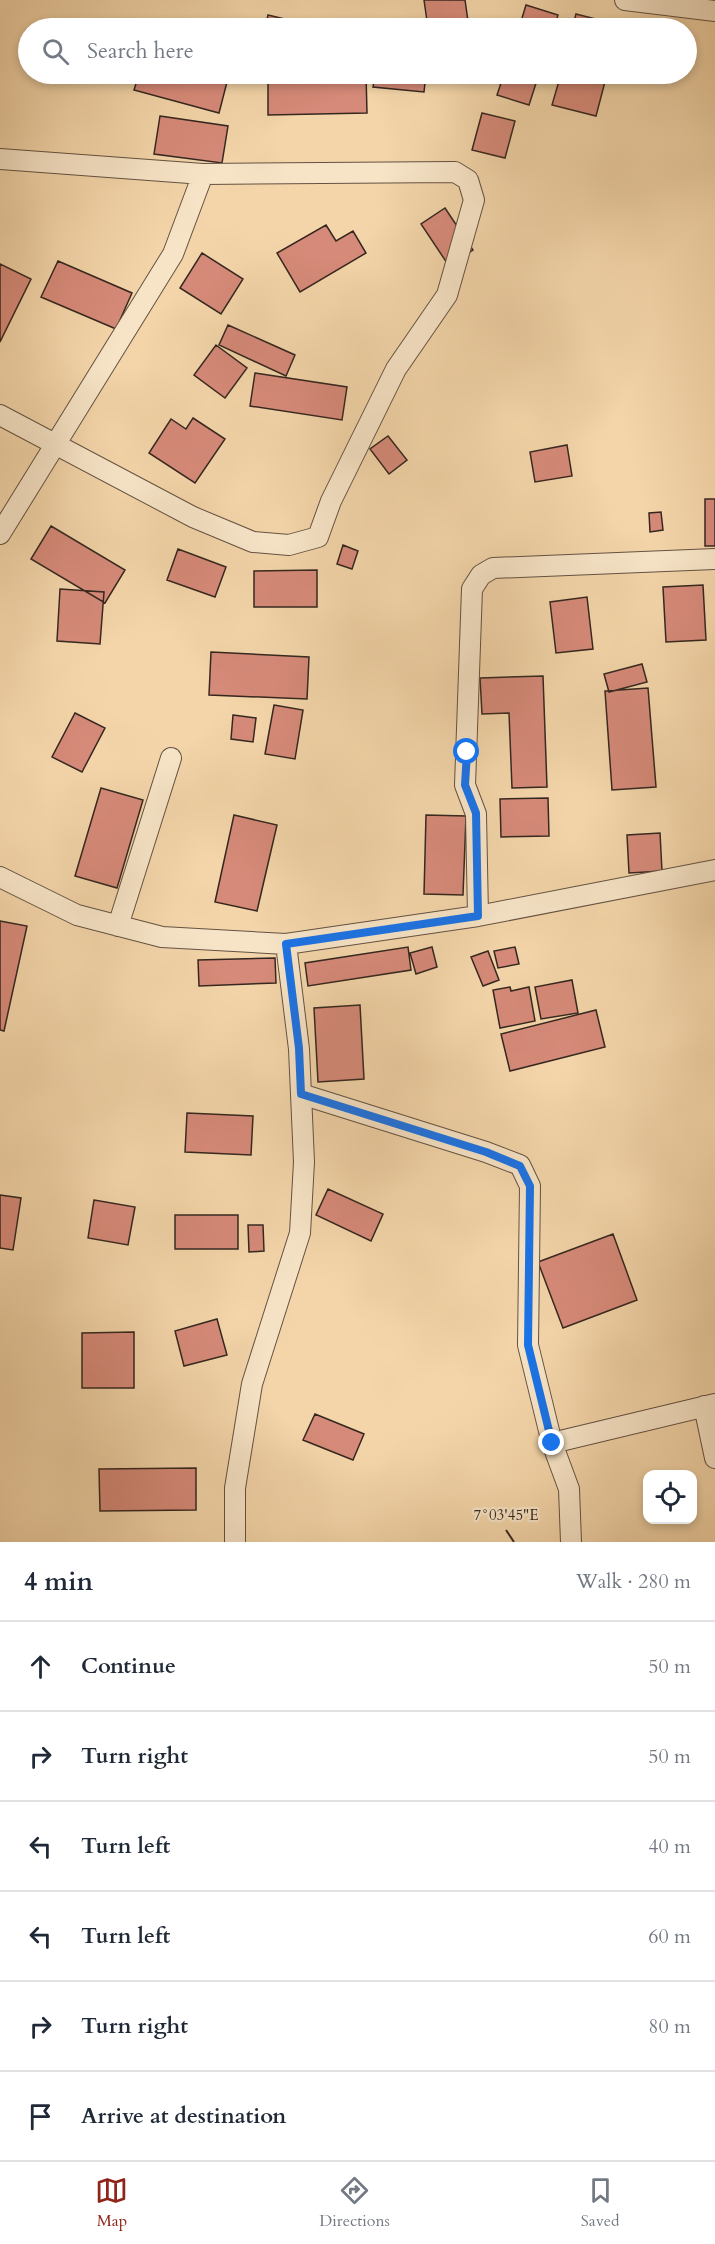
<!DOCTYPE html>
<html lang="en">
<head>
<meta charset="utf-8">
<style>
  body { margin:0; font-family:Cardo,serif; background:#f6f6f7; color:#1f2937 }
  .controls { position:absolute; right:18px; bottom:18px; display:grid; overflow:hidden; border-radius:12px; box-shadow:0 3px 9px #0003 }
  .controls button { width:54px; height:54px; display:grid; place-items:center; padding:0; border:0; border-bottom:2px solid #e0e1e3; background:#fff; color:#1f2937; font:30px sans-serif }
  .stop { position:absolute; width:18px; height:18px; margin:-14px; border:4px solid #1a73e8; border-radius:50%; background:#fff }
  .stop.end { background:#1a73e8; border-color:#fff; box-shadow:0 2px 6px #0008 }
  .list { margin:0; padding:0; list-style:none }
  h2 { display:flex; justify-content:space-between; align-items:center; height:78px; margin:0; padding:0 24px; font-size:26px }
  h2 small { font-size:20px; font-weight:400; color:#747a83 }
  .list li { display:grid; grid-template-columns:39px 1fr auto; gap:18px; align-items:center; box-sizing:border-box; height:90px; padding:0 24px; border-top:2px solid #e0e1e3 }
  .list b { display:block; font-size:22px; white-space:nowrap }
  .list em { font-size:20px; font-style:normal; color:#747a83 }
  .icon { flex:none; width:33px; height:33px; fill:none; stroke:currentColor; stroke-width:2; stroke-linecap:round; stroke-linejoin:round }
  .map { position:relative; flex:none; width:715px; height:1542px; overflow:hidden }
  .search { position:absolute; background:#fff; box-shadow:0 3px 9px #0003; left:18px; right:18px; top:18px; height:66px; display:flex; align-items:center; gap:15px; box-sizing:border-box; padding:0 21px; border-radius:33px; color:#747a83; font-size:22px }
  .sheet { height:618px; background:#fff }
  nav { display:flex; justify-content:space-around; align-items:center; box-sizing:border-box; height:84px; border-top:2px solid #e0e1e3; background:#fff; font-size:16px; color:#747a83 }
  nav a { display:grid; justify-items:center; gap:3px }
  nav .on { color:#8f2418 }
  .map>svg:first-child { display:block }
</style>
</head>
<body>
<div class="map">
<svg width="715" height="1542" viewBox="0 0 715 1542">
  <rect width="100%" height="100%" fill="#f3d5a9"/>
  <filter id="stains"><feTurbulence type="fractalNoise" baseFrequency=".00333" numOctaves="4"/><feColorMatrix values="0 0 0 0 .2 0 0 0 0 .09 0 0 0 0 .02 0 0 0 .5 -.17"/></filter>
  <radialGradient id="worn" r=".72"><stop offset=".6" stop-color="#630" stop-opacity="0"/><stop offset="1" stop-color="#630" stop-opacity=".3"/></radialGradient>
  <path fill="#d68a79" stroke="#35271f" stroke-width="1.5" d="M424 0H465L469 28H428Z
    M526 5 558 15 554 28H519Z
    M576 14 619 25 618 28H572Z
    M268 15 322 28H265Z
    M139 74H195L227 82 219 113 134 90Z
    M294 74H366L367 113 268 115V79H294Z
    M375 74H426L424 92 373 87Z
    M434 74H459L435 77Z
    M504 74H539L529 105 497 95Z
    M561 74H607L596 116 552 105Z
    M482 113 515 121 505 158 472 150Z
    M160 116 228 126 222 163 154 154Z
    M445 208 473 250 449 266 421 224Z
    M326 225 336 241 353 231 366 253 300 292 277 253Z
    M202 253 243 279 221 314 180 288Z
    M58 261 132 293 116 329 41 297Z
    M0 264 31 279 0 342Z
    M228 325 295 355 286 376 219 345Z
    M216 345 247 368 225 398 194 375Z
    M255 373 347 387 342 420 250 406Z
    M193 418 225 439 195 483 149 453 171 419 186 429Z
    M388 436 407 460 389 474 370 449Z
    M567 445 572 476 535 482 530 452Z
    M705 499H715V546H705Z
    M661 512 663 530 650 532 649 513Z
    M51 526 125 570 105 603 31 559Z
    M343 545 358 551 352 569 337 564Z
    M178 549 226 567 215 597 167 580Z
    M317 570V607H254V571Z
    M703 585 706 640 666 642 663 587Z
    M60 589 104 592 100 644 57 641Z
    M587 597 593 649 556 653 550 602Z
    M211 652 309 657 307 699 209 695Z
    M642 664 647 682 609 692 604 674Z
    M543 676 547 787 512 788 509 713 482 714 480 678Z
    M648 688 656 787 612 790 605 691Z
    M274 705 303 710 295 759 265 754Z
    M75 713 105 728 82 772 52 757Z
    M233 715 256 718 253 742 231 739Z
    M101 788 143 800 117 888 75 876Z
    M548 798 549 836 501 837 500 799Z
    M234 815 277 825 257 911 215 902Z
    M426 815 466 816 463 895 424 894Z
    M660 833 662 871 629 873 627 835Z
    M0 921 27 926 4 1031 0 1030Z
    M408 947 411 970 308 986 305 963Z
    M432 947 437 967 416 974 410 953Z
    M515 947 519 964 498 968 494 951Z
    M488 951 499 980 483 986 471 957Z
    M275 958 276 983 199 986 198 960Z
    M572 980 578 1013 541 1019 535 987Z
    M510 987 511 991 529 987 535 1021 500 1028 493 990Z
    M360 1005 364 1079 318 1082 314 1008Z
    M596 1010 605 1047 510 1071 501 1034Z
    M187 1113 253 1116 251 1155 185 1152Z
    M328 1189 383 1214 371 1241 316 1215Z
    M0 1195 21 1198 13 1250 0 1248Z
    M94 1200 135 1207 128 1245 88 1238Z
    M175 1215H238V1249H175Z
    M248 1225H263L264 1251 249 1252Z
    M613 1234 637 1300 563 1328 538 1262Z
    M217 1319 227 1355 184 1366 175 1331Z
    M134 1332V1388H82V1333Z
    M315 1414 364 1434 353 1460 303 1440Z
    M196 1468V1510L100 1511 99 1469Z"/>
  <g fill="none" stroke-linecap="round" stroke-linejoin="round">
    <g stroke="#645242" stroke-width="22">
      <path id="street" d="M625 0 715 11
        M0 159 203 174 455 172 468 180 474 200 447 295 396 369 331 501 318 537 289 545 253 542 193 517 0 415
        M0 534 173 254 203 174
        M0 877 77 915 162 937 286 944 478 916 715 870
        M478 916 476 814 465 785 472 589 481 575 493 568 715 559
        M118 926 171 758
        M301 1094 486 1152 520 1165 530 1186 528 1345 552 1443 569 1489 571 1542
        M704 1406 715 1458
        M552 1443 715 1404
        M235 1542V1488L252 1384 300 1233 304 1162 299 1049 286 944"/>
    </g>
    <use href="#street" stroke="#f7e4c7" stroke-width="20"/>
  </g>
  <g fill="none" stroke-linecap="round" stroke-linejoin="round">
    <path stroke="#1a73e8" stroke-width="8" d="M467 752 465 785 476 813 478 916 286 944 299 1048 301 1094 486 1152 520 1166 530 1186 528 1345 552 1443"/>
  </g>
  <path fill="none" stroke="#35271f" stroke-width="2" d="M506 1530 514 1542"/>
  <g font-size="15" text-anchor="middle" fill="#35271f" stroke="#f7e4c7" stroke-width="4.5" stroke-linejoin="round" paint-order="stroke">
    <text x="506" y="1520">7°03'45"E</text>
  </g>
  <rect width="100%" height="100%" filter="url(#stains)"/>
  <rect width="100%" height="100%" fill="url(#worn)"/>
</svg>
<div class="controls">
<button><svg class="icon" aria-label="locate" viewBox="0 0 24 24"><circle cx="12" cy="12" r="6"/><path d="M12 2v4M12 18v4M2 12h4M18 12h4"/></svg></button>
</div>
<div class="stop" style="left:467px;top:752px"></div>
<div class="stop end" style="left:552px;top:1443px"></div>
<div class="search"><svg class="icon" aria-label="search" viewBox="0 0 24 24"><circle cx="10" cy="10" r="6"/><path d="M15 15l6 6"/></svg>Search here</div>
</div>
<section class="sheet">
<h2>4 min<small>Walk · 280 m</small></h2>
<ul class="list">
<li><svg class="icon" aria-label="ahead" viewBox="0 0 24 24"><path d="M12 20V5M6 11l6-6 6 6"/></svg><div><b>Continue</b></div><em>50 m</em></li>
<li><svg class="icon" aria-label="right" viewBox="0 0 24 24"><path d="M7 20v-9h11M14 6l5 5-5 5"/></svg><div><b>Turn right</b></div><em>50 m</em></li>
<li><svg class="icon" aria-label="left" viewBox="0 0 24 24"><path d="M17 20v-9H6M10 6l-5 5 5 5"/></svg><div><b>Turn left</b></div><em>40 m</em></li>
<li><svg class="icon" aria-label="left" viewBox="0 0 24 24"><path d="M17 20v-9H6M10 6l-5 5 5 5"/></svg><div><b>Turn left</b></div><em>60 m</em></li>
<li><svg class="icon" aria-label="right" viewBox="0 0 24 24"><path d="M7 20v-9h11M14 6l5 5-5 5"/></svg><div><b>Turn right</b></div><em>80 m</em></li>
<li><svg class="icon" aria-label="arrive" viewBox="0 0 24 24"><path d="M6 21V4h12l-3 4 3 4H6"/></svg><div><b>Arrive at destination</b></div></li>
</ul>
</section>
<nav>
<a class="on"><svg class="icon" aria-label="map" viewBox="0 0 24 24"><path d="M3 6l6-2 6 2 6-2v14l-6 2-6-2-6 2zM9 4v14M15 6v14"/></svg>Map</a>
<a><svg class="icon" aria-label="directions" viewBox="0 0 24 24"><path d="M12 3l9 9-9 9-9-9zM9 14v-3h6M13 9l2 2-2 2"/></svg>Directions</a>
<a><svg class="icon" aria-label="saved" viewBox="0 0 24 24"><path d="M7 4h10v16l-5-4-5 4z"/></svg>Saved</a>
</nav>
</body>
</html>
